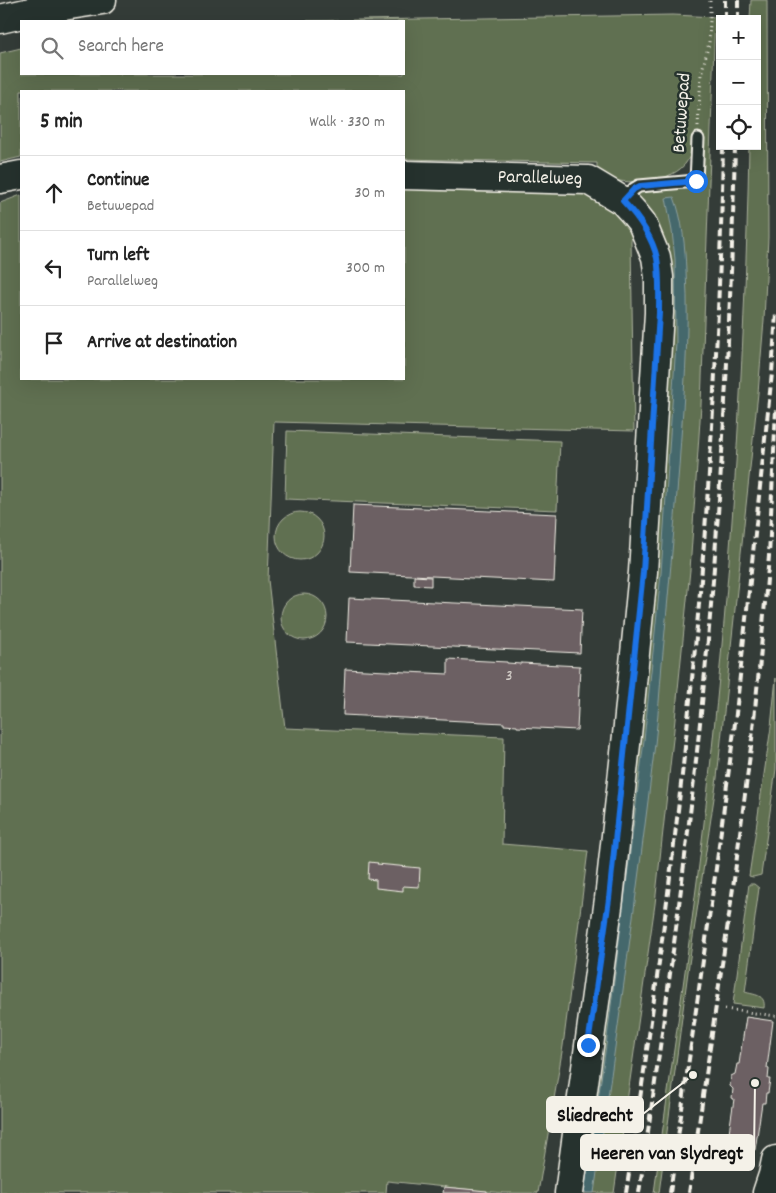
<!DOCTYPE html>
<html lang="en">
<head>
<meta charset="utf-8">
<style>
  body { margin:0; font-family:Dekko,sans-serif; background:#f6f6f6; color:#222 }
  .controls { position:absolute; right:15px; top:15px; display:grid; overflow:hidden; border-radius:0px; box-shadow:0 5px 20px #0002 }
  .controls button { width:45px; height:45px; display:grid; place-items:center; padding:0; border:0; border-bottom:1px solid #e0e0e0; background:#fff; color:#222; font:25px sans-serif }
  .stop { position:absolute; width:15px; height:15px; margin:-11px; border:4px solid #1a73e8; border-radius:50%; background:#fff }
  .stop.end { background:#1a73e8; border-color:#fff; box-shadow:0 1px 5px #0008 }
  .list { margin:0; padding:0; list-style:none }
  h2 { display:flex; justify-content:space-between; align-items:center; height:65px; margin:0; padding:0 20px; font-size:21px }
  h2 small { font-size:16px; font-weight:400; color:#767676 }
  .list li { display:grid; grid-template-columns:32px 1fr auto; gap:15px; align-items:center; box-sizing:border-box; height:75px; padding:0 20px; border-top:1px solid #e0e0e0 }
  .list b { display:block; font-size:19px; white-space:nowrap }
  .list p { margin:0; font-size:16px; white-space:nowrap; color:#767676 }
  .list em { font-size:16px; font-style:normal; color:#767676 }
  .icon { flex:none; width:28px; height:28px; fill:none; stroke:currentColor; stroke-width:2; stroke-linecap:round; stroke-linejoin:round }
  .map { position:relative; flex:none; width:776px; height:1193px; overflow:hidden }
  .search { position:absolute; background:#fff; box-shadow:0 5px 20px #0002; left:20px; top:20px; width:385px; height:55px; display:flex; align-items:center; gap:12px; box-sizing:border-box; padding:0 18px; border-radius:0px; color:#767676; font-size:19px }
  .panel { position:absolute; background:#fff; box-shadow:0 5px 20px #0002; left:20px; top:90px; width:385px; height:290px; border-radius:0px }
  .map>svg:first-child { display:block }
</style>
</head>
<body>
<div class="map">
<svg width="776" height="1193" viewBox="0 0 776 1193">
  <rect width="100%" height="100%" fill="#343c38"/>
  <filter id="ink" filterUnits="userSpaceOnUse"><feTurbulence type="fractalNoise" baseFrequency=".02" numOctaves="2"/><feDisplacementMap in="SourceGraphic" scale="10" xChannelSelector="R" yChannelSelector="G"/><feConvolveMatrix kernelMatrix="1 2 1 2 8 2 1 2 1" color-interpolation-filters="sRGB"/></filter>
  <g filter="url(#ink)">
    <path fill="#617051" stroke="#aab09c" d="M751 0H767L768 237 764 320 758 393 717 778 689 964 659 1193H654C670 1073 689 952 703 832 729 604 745 375 749 146H757V19H750Z
      M673 15 715 17 701 405 690 570 673 739 655 904 614 1193H575L665 405 636 193 701 186 702 140H692C692 143 692 148 691 151 686 180 642 184 619 181 611 180 604 177 597 174V163L404 159V91H21V157L0 162V53L21 48V74H404V21H295Z
      M404 182 591 192 633 226 631 241 634 431 274 422 268 580 285 728 504 737 502 844 588 851 563 1046 538 1193H503L387 1181 386 1193H0V203L21 195V379H404Z
      M287 431 560 441 557 510 285 499Z
      M276 536a24 24 0 1 1 48 0a24 24 0 1 1-48 0Z
      M281 617a23 23 0 1 1 46 0a23 23 0 1 1-46 0Z
      M776 678V769L761 875 753 877 749 876 771 727Z
      M749 884H754L759 888 745 992C754 995 766 994 764 1008L733 1004Z"/>
    <path fill="#45686c" stroke="#8b9f9e" d="M674 197C683 220 685 247 686 271 690 337 683 402 679 467 674 533 668 598 662 663 660 690 658 717 655 744 637 894 616 1043 594 1193H584L606 1046 644 740 661 573 676 343 675 259 672 231 666 198Z"/>
    <path fill="#6c6063" stroke="#f4f1e8" d="M353 505 557 514 554 582 350 572Z
      M414 576 431 577V586L414 585Z
      M349 598 582 609 580 653 347 642Z
      M448 659 507 662V663L521 664V663L580 666 577 730 517 727V726L504 725V723L343 715 345 669 448 674Z
      M369 862 378 863 377 864 420 868 419 887 403 886V891L376 888V880L368 879Z
      M746 1017 773 1021 767 1068 769 1069 768 1079H770L768 1093H766L765 1103H762L755 1150 727 1146 734 1099 732 1098 733 1089 730 1086 731 1076 735 1074 737 1064H739Z
      M444 1187 487 1191V1193H443Z"/>
    <g fill="none" stroke-linecap="round" stroke-linejoin="round">
      <g stroke="#f4f1e8" stroke-width="15">
        <path id="lane" d="M623 201 634 189 639 186 696 181 698 139"/>
      </g>
      <g stroke="#f4f1e8" stroke-width="31">
        <g id="secondary">
          <path d="M0 19 44 9 102 0"/>
          <path id="s1" d="M404 175 588 180 623 201 634 213 642 223 656 257 659 277V313L643 572 627 735 609 899 569 1193"/>
          <path d="M0 179 21 175"/>
          <path d="M767 1193 773 1175 776 1160"/>
        </g>
      </g>
      <path stroke="#f4f1e8" stroke-width="3" stroke-dasharray="1 4" stroke-linecap="butt" d="M698 126 701 75 709 43 710 21V0
        M725 1009 776 1016"/>
      <use href="#lane" stroke="#26332d" stroke-width="11"/>
      <use href="#secondary" stroke="#26332d" stroke-width="28"/>
      <path stroke="#f4f1e8" stroke-width="4" stroke-dasharray="8 4" stroke-linecap="butt" d="M738 0V19
        M725 19V0
        M626 1193C654 1008 679 823 696 637 711 474 720 310 723 146
        M639 1193C661 1043 682 893 698 742 719 544 730 345 735 146
        M670 1193 715 876 735 723 772 373 776 314
        M689 1193 733 888 752 739 760 660 769 556 776 409"/>
    </g>
  </g>
  <g fill="none" stroke-linecap="round" stroke-linejoin="round" filter="url(#ink)">
    <path stroke="#1a73e8" stroke-width="6" d="M588 1045 609 899 643 572 659 313C659 295 660 275 657 258 652 236 638 217 623 201L634 189 640 186 696 181"/>
  </g>
  <g text-anchor="middle" dominant-baseline="central" stroke-width="5" stroke-linejoin="round" paint-order="stroke">
    <g font-size="16" fill="#d2cdc7">
      <text x="509" y="676">3</text>
    </g>
    <g font-size="19" fill="#f4f1e8" stroke="#26332d">
      <text transform="translate(683 113) rotate(-86)">Betuwepad</text>
      <text stroke="none"><textPath href="#s1" startOffset="136">Parallelweg</textPath></text>
    </g>
  </g>
  <path fill="none" stroke="#f4f1e8" stroke-width="2" d="M693 1075L643 1114M755 1083L754 1152"/>
  <g fill="#f4f1e8" stroke="#26332d" stroke-width="2">
    <circle cx="693" cy="1075" r="5"/>
    <circle cx="755" cy="1083" r="5"/>
  </g>
  <g fill="#f4f1e8" stroke="#f4f1e8" stroke-width="2">
    <rect x="547" y="1097" width="96" height="35" rx="5"/>
    <rect x="581" y="1135" width="173" height="35" rx="5"/>
  </g>
  <g font-size="20" text-anchor="middle" font-weight="bold" fill="#111">
    <text x="595" y="1121">Sliedrecht</text>
    <text x="667" y="1159">Heeren van Slydregt</text>
  </g>
</svg>
<div class="controls">
<button>+</button>
<button>−</button>
<button><svg class="icon" aria-label="locate" viewBox="0 0 24 24"><circle cx="12" cy="12" r="6"/><path d="M12 2v4M12 18v4M2 12h4M18 12h4"/></svg></button>
</div>
<div class="stop" style="left:696px;top:181px"></div>
<div class="stop end" style="left:588px;top:1045px"></div>
<div class="search"><svg class="icon" aria-label="search" viewBox="0 0 24 24"><circle cx="10" cy="10" r="6"/><path d="M15 15l6 6"/></svg>Search here</div>
<section class="panel">
<h2>5 min<small>Walk · 330 m</small></h2>
<ul class="list">
<li><svg class="icon" aria-label="ahead" viewBox="0 0 24 24"><path d="M12 20V5M6 11l6-6 6 6"/></svg><div><b>Continue</b><p>Betuwepad</p></div><em>30 m</em></li>
<li><svg class="icon" aria-label="left" viewBox="0 0 24 24"><path d="M17 20v-9H6M10 6l-5 5 5 5"/></svg><div><b>Turn left</b><p>Parallelweg</p></div><em>300 m</em></li>
<li><svg class="icon" aria-label="arrive" viewBox="0 0 24 24"><path d="M6 21V4h12l-3 4 3 4H6"/></svg><div><b>Arrive at destination</b></div></li>
</ul>
</section>
</div>
</body>
</html>
